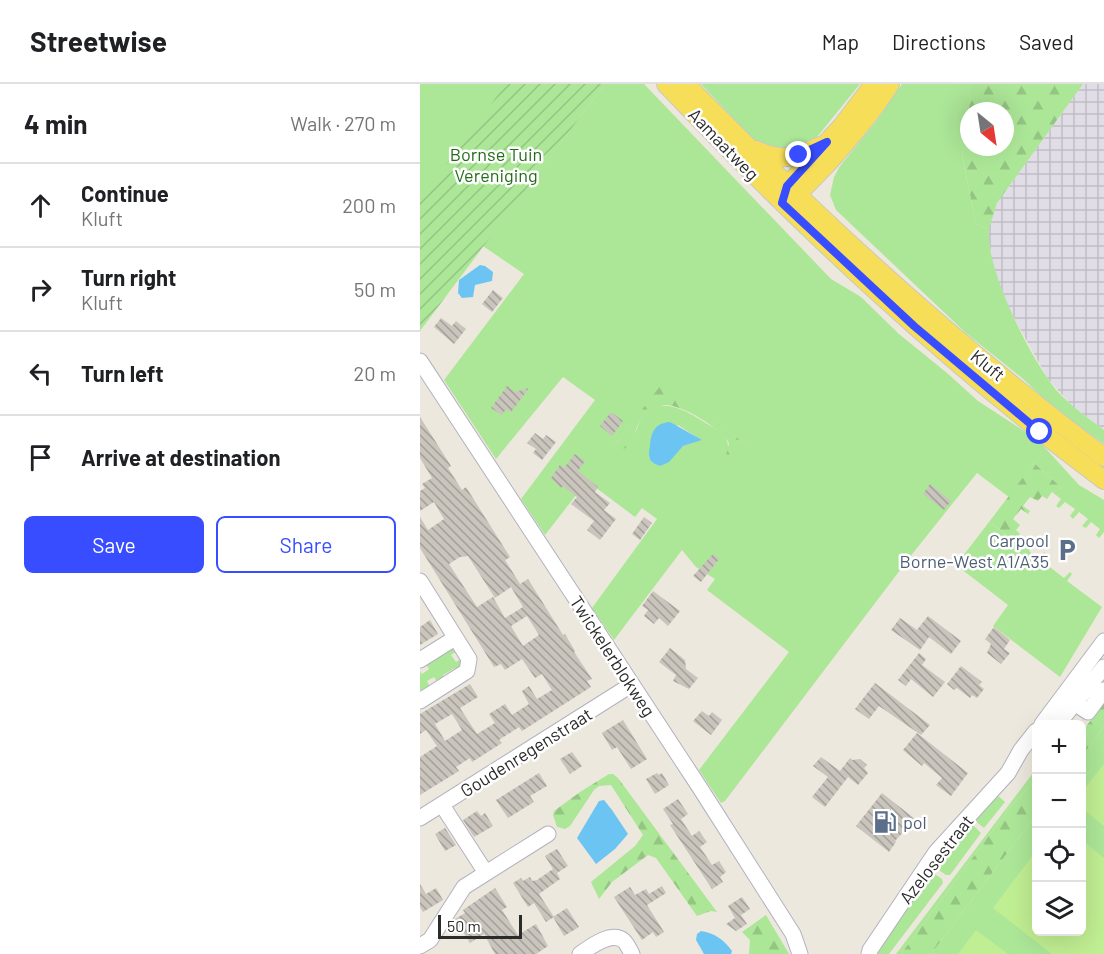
<!DOCTYPE html>
<html lang="en">
<head>
<meta charset="utf-8">
<style>
  body { margin:0; font-family:Barlow,sans-serif; background:#f2f2f2; color:#202124 }
  .controls { position:absolute; right:18px; bottom:18px; display:grid; overflow:hidden; border-radius:9px; box-shadow:0 6px 24px #0002 }
  .controls button { width:54px; height:54px; display:grid; place-items:center; padding:0; border:0; border-bottom:2px solid #e0e0e0; background:#fff; color:#202124; font:30px sans-serif }
  .compass { position:absolute; left:540px; top:18px; width:54px; height:54px; border-radius:50%; background:#fff; box-shadow:0 6px 24px #0002; rotate:150deg }
  .scale { position:absolute; left:18px; bottom:15px; width:84px; box-sizing:border-box; padding-left:6px; border:3px solid #2b2b2b; border-top:0; font-size:16px; line-height:21px; white-space:nowrap; color:#2b2b2b; -webkit-text-stroke:4px #fff; paint-order:stroke }
  .stop { position:absolute; width:18px; height:18px; margin:-14px; border:4px solid #384dff; border-radius:50%; background:#fff }
  .stop.end { background:#384dff; border-color:#fff; box-shadow:0 2px 6px #0008 }
  .list { margin:0; padding:0; list-style:none }
  h2 { display:flex; justify-content:space-between; align-items:center; height:78px; margin:0; padding:0 24px; font-size:26px }
  h2 small { font-size:20px; font-weight:400; color:#757577 }
  .list li { display:grid; grid-template-columns:39px 1fr auto; gap:18px; align-items:center; box-sizing:border-box; height:84px; padding:0 24px; border-top:2px solid #e0e0e0 }
  .list b { display:block; font-size:22px; white-space:nowrap }
  .list p { margin:0; font-size:20px; white-space:nowrap; color:#757577 }
  .list em { font-size:20px; font-style:normal; color:#757577 }
  .actions { display:flex; gap:12px; padding:18px 24px }
  .actions a { flex:1; padding:14px 0; border:2px solid #384dff; border-radius:9px; text-align:center; font-size:21px; color:#384dff }
  .actions .main { background:#384dff; color:#fff }
  .icon { flex:none; width:33px; height:33px; fill:none; stroke:currentColor; stroke-width:2; stroke-linecap:round; stroke-linejoin:round }
  .map { position:relative; flex:none; width:684px; height:870px; overflow:hidden }
  header { display:flex; align-items:center; gap:36px; box-sizing:border-box; height:84px; padding:0 30px; background:#fff; border-bottom:2px solid #e0e0e0 }
  header strong { font-size:28px }
  nav { display:flex; gap:33px; margin-inline-start:auto; font-size:21px }
  main { display:flex }
  aside { flex:1; background:#fff }
  .map>svg:first-child { display:block }
</style>
</head>
<body>
<header>
<strong>Streetwise</strong>
<nav><a>Map</a><a>Directions</a><a>Saved</a></nav>
</header>
<main>
<aside>
<h2>4 min<small>Walk · 270 m</small></h2>
<ul class="list">
<li><svg class="icon" aria-label="ahead" viewBox="0 0 24 24"><path d="M12 20V5M6 11l6-6 6 6"/></svg><div><b>Continue</b><p>Kluft</p></div><em>200 m</em></li>
<li><svg class="icon" aria-label="right" viewBox="0 0 24 24"><path d="M7 20v-9h11M14 6l5 5-5 5"/></svg><div><b>Turn right</b><p>Kluft</p></div><em>50 m</em></li>
<li><svg class="icon" aria-label="left" viewBox="0 0 24 24"><path d="M17 20v-9H6M10 6l-5 5 5 5"/></svg><div><b>Turn left</b></div><em>20 m</em></li>
<li><svg class="icon" aria-label="arrive" viewBox="0 0 24 24"><path d="M6 21V4h12l-3 4 3 4H6"/></svg><div><b>Arrive at destination</b></div></li>
</ul>
<div class="actions"><a class="main">Save</a><a>Share</a></div>
</aside>
<div class="map">
<svg width="684" height="870" viewBox="0 0 684 870">
  <defs>
    <pattern id="industrial-grid" width="8" height="8" patternUnits="userSpaceOnUse" patternTransform="scale(1.5)"><rect width="8" height="8" fill="#e0dde6"/><path d="M0 4h8M4 0v8" fill="none" stroke="#c0bec5"/></pattern>
    <pattern id="forest-firs" width="22" height="20" patternUnits="userSpaceOnUse" patternTransform="scale(1.5)"><rect width="22" height="20" fill="#ace697"/><path d="M5 1l3.5 6h-7zM16 11l3.5 6h-7z" fill="#94c582"/></pattern>
    <pattern id="garden-furrows" width="10" height="10" patternUnits="userSpaceOnUse" patternTransform="scale(1.5)"><rect width="10" height="10" fill="#ace697"/><path d="M-1 1l2-2M0 10L10 0M9 11l2-2" fill="none" stroke="#94c582"/></pattern>
    <pattern id="building-back-hatch" width="6" height="6" patternUnits="userSpaceOnUse" patternTransform="scale(1.5)"><rect width="6" height="6" fill="#c9c4bc"/><path d="M-1 5l2 2M0 0l6 6M5-1l2 2" fill="none" stroke="#a39f99"/></pattern>
  </defs>
  <rect width="100%" height="100%" fill="#ede8dd"/>
  <path fill="url(#industrial-grid)" d="M663 0H684V346L653 323 628 295 588 223 574 186 568 153 569 142 577 119Z"/>
  <path fill="#ace697" fill-rule="evenodd" d="M0 0H87L0 116Z
    M185 0H224L411 195 441 213 479 250 527 289 558 317 618 356 659 401 684 416V448L679 454 676 451 680 445 671 438 666 444 662 442 668 435 659 428 653 435 650 432 655 425 645 418 639 424 636 422 641 415 632 408 642 404 614 379 589 413 557 389 493 469 305 717 301 719 279 686 369 568 287 506 295 495 276 483 262 466 194 556 172 524 237 435 222 424 215 433 167 397 125 451 101 415 175 316 143 293 76 375 24 296 104 190 63 162ZM244 298 328 362 308 365C309 352 299 347 289 341 270 329 241 309 222 333 218 338 218 345 214 350 211 356 200 359 194 362ZM258 341 281 356 263 362 240 382 232 378 229 373Z
    M281 0H440L393 58 382 67H349L334 56Z
    M482 0H550L549 40 542 71 556 140 569 145C565 185 612 278 638 308 652 323 668 334 684 346V360L633 323 602 294 547 250 416 126 410 111 414 93 420 82 455 39Z
    M569 438 605 465 610 458 613 461 609 467 618 475 624 468 626 470 622 477 644 494 650 488 652 490 647 497 682 523 640 593 573 542 588 521 536 481Z
    M31 562 37 567 31 571 36 578 42 574 41 586 35 584 23 591 22 598H17L14 593 7 597 10 603 7 607 0 606V587L2 590 9 585 6 580 8 576 14 577 25 570 27 564Z
    M684 643V870H511L616 731V848H662V672Z
    M616 685V695L591 722 481 870H476Z
    M577 711 585 718 564 744 554 736Z
    M551 739 561 749 530 791H526L513 782Z
    M509 786 522 795 523 799 469 870H454Z"/>
  <path fill="url(#forest-firs)" d="M550 0H663L577 119 569 145 556 140 542 71 549 31V63H585V27H549Z
    M244 297 328 362 315 379 306 372 309 359C300 344 263 321 245 321 238 322 230 326 224 331 214 341 216 359 202 366L194 362Z
    M614 379 642 404 632 408 627 415 622 412 618 417 610 413 603 422 610 427 608 430 601 425 593 435 600 441 596 446 600 450 595 457 569 438Z
    M684 618V643L662 672V648Z
    M189 690H193L198 694 297 828 291 827 277 832 236 774 228 771 192 798 179 815 171 798 215 762 223 751 191 701 179 702 174 706 150 742 145 745 137 743 133 731 134 727 160 708Z
    M616 695V731L511 870H481L591 722Z
    M346 831 369 870H329L330 856 322 848Z"/>
  <path fill="url(#garden-furrows)" d="M86 0H185L0 247V115Z"/>
  <path fill="#c0ee92" d="M684 680V742L662 724V708Z
    M662 756 684 774V870H632L573 824 616 767V848H662Z
    M556 846 588 870H538Z"/>
  <path fill="#6cc4f3" d="M60 181 65 182 73 188 72 197 55 201 53 213 42 214 38 209 39 196Z
    M250 338 282 356 263 362 249 378 240 382C237 381 233 379 231 377 228 372 229 367 230 362 231 348 235 339 250 338Z
    M184 716 192 726 208 750 195 765 176 780 157 754 179 717Z
    M281 847C295 849 304 856 312 867L311 870H284L276 856 277 850Z"/>
  <path fill="url(#building-back-hatch)" fill-rule="evenodd" d="M73 206 83 214 72 228 62 220Z
    M21 234 32 242 36 237 46 245 34 260 14 243Z
    M87 302 95 308 109 304 91 328 86 325 82 331 71 324Z
    M191 328 203 337 192 352 180 342Z
    M0 333 31 382 28 384 42 406 46 403 90 473 85 476 100 500 108 495 143 551 145 550 155 567 154 568 172 595 167 597 171 603 102 647 99 643 79 656 82 659 52 678 50 674 36 683 39 687 0 711V673L17 662 6 646 0 650V630L50 600 58 613 40 624 57 650 75 639 69 630 85 620 92 631 109 620 102 607 109 602 117 615 132 606 122 590 115 594 102 575 85 586 81 580 74 583 0 464V433L8 446 24 435 14 418 0 427V407L5 404 2 400 12 394 0 374ZM48 472 75 514 91 503 103 523 85 534 73 513 57 523 29 480 40 473ZM107 532 119 551 103 562 91 542ZM32 630 42 646 25 657 15 640Z
    M115 349 123 355 126 351 136 358 122 376 113 369 116 365 107 359Z
    M155 370 165 377 158 387 178 403 175 408 190 419 184 426 196 435 180 456 167 446 174 437 151 420 157 413 143 402 141 404 131 394 140 381 144 384Z
    M510 400 531 417 524 426 503 410Z
    M224 433 232 439 220 456 212 450Z
    M293 470 299 475 281 498 273 492Z
    M233 507 260 527 248 542 239 534 234 540 224 532 228 526 222 522Z
    M508 532 541 557 531 570 509 553 500 566 471 546 480 534 497 546Z
    M10 536 18 550 0 561V543Z
    M574 543 590 556 584 565 590 569 581 580 567 569 571 560 565 555Z
    M250 564 265 576 266 585 278 594 269 605 253 597 256 591 239 578Z
    M499 569 506 575 502 581 525 598 513 613 491 595 486 602 478 596Z
    M541 582 562 598 559 601 564 605 557 614 552 611 550 614 537 604 534 606 527 600Z
    M455 599 510 641 501 651 459 622 449 635 435 625Z
    M282 627 289 632 292 628 302 636 291 651 273 637Z
    M203 636 227 675 211 685 197 663 192 666 182 649Z
    M497 649 548 689 531 712 516 701 522 694 504 679 502 682 483 666Z
    M152 668 162 682 150 690 140 675Z
    M401 673 420 687 430 674 432 676 440 675 447 681 444 684 448 689 438 701 428 693 405 723 392 713 408 693 393 682Z
    M119 689 127 702 110 712 114 718 88 734 76 716Z
    M237 689 239 691 242 689 249 701 235 710 226 695Z
    M462 709 495 735 475 757 476 758 469 768 436 742Z
    M258 715 268 730 261 735 272 752 279 747 287 758 280 763 292 781 299 777 306 788 300 793 303 798 292 805 250 741 253 740 243 725Z
    M57 727 61 732 65 729 73 742 54 753 43 736Z
    M25 744 36 761 25 767 15 750Z
    M137 765 148 782 137 789 140 795 119 810 134 833 126 838 114 819 108 823 93 799 101 794 103 797 110 793 112 797 117 796 133 785 125 772Z
    M0 800 6 810 16 804 23 816 3 828 0 823Z
    M242 802 246 809 227 821 244 848 236 853 233 848 222 856 194 813 210 803 215 811 226 805 229 810Z
    M75 804 87 823 82 826 98 851 116 840 128 862 116 870H75L64 850 50 859 35 835 45 829 43 826Z
    M322 813 330 825 321 831 327 840 316 847 306 840 315 834 308 822Z
    M147 824 159 843 144 852 133 833Z"/>
  <g fill="none" stroke-linecap="round" stroke-linejoin="round">
    <g stroke="#b1b2bf" stroke-width="17">
      <path id="minor" d="M0 277 280 704 373 850 380 870
        M0 497 49 575 47 587 0 617
        M0 576 35 554
        M648 615 668 628 684 606
        M622 640 684 557
        M638 640 684 583
        M22 721 66 789
        M0 734 211 601
        M0 862 10 856 44 803 128 750
        M160 870C170 863 192 846 204 857 207 860 210 866 212 870
        M449 870 450 866 516 768 588 689 601 666 616 647"/>
    </g>
    <g stroke="#c8c8c8" stroke-width="20">
      <path id="major" d="M246 0C383 144 525 277 684 396
        M266 0C396 134 534 260 684 373
        M336 66C361 78 376 74 400 62
        M364 112 367 102 422 42 454 0
        M366 117C382 108 394 93 407 80 430 54 452 29 470 0"/>
    </g>
    <use href="#minor" stroke="#fff" stroke-width="15"/>
    <use href="#major" stroke="#f6de59" stroke-width="18"/>
  </g>
  <g fill="none" stroke-linecap="round" stroke-linejoin="round">
    <path stroke="#384dff" stroke-width="8" d="M379 71 407 58 367 102 362 119 494 242 620 348"/>
  </g>
  <defs>
    <g id="parking-bare" transform="scale(1.8)"><path d="M-3.5-5.5H1a3.5 3.5 0 0 1 0 7H-1V5.5H-3.5ZM-1-3.4V-.6H.8a1.4 1.4 0 0 0 0-2.8Z" fill="#5c6f8a" stroke="#fff" stroke-width="2.5" paint-order="stroke"/></g>
    <g id="fuel-bare" transform="scale(1.8)"><path d="M-5.5-6h7V0h2V4h1.3V-2.5L3-4.5l.8-.8L6-3V5H2.5V1h-1V6h-7ZM-4.2-4.7v3.2H.2V-4.7Z" fill="#5c6f8a" stroke="#fff" stroke-width="2.5" paint-order="stroke"/></g>
  </defs>
  <g fill-rule="evenodd">
    <use href="#parking-bare" x="647" y="466"/>
    <use href="#fuel-bare" x="465" y="738"/>
  </g>
  <g text-anchor="middle" dominant-baseline="central" stroke-width="5" stroke-linejoin="round" paint-order="stroke">
    <g font-size="18" fill="#2b2b2b" stroke="#fff">
      <text transform="translate(304 60) rotate(46)">Aamaatweg</text>
      <text transform="translate(568 281) rotate(39)">Kluft</text>
      <text transform="translate(193 572) rotate(57)">Twickelerblokweg</text>
      <text transform="translate(106 668) rotate(-32)">Goudenregenstraat</text>
      <text transform="translate(516 775) rotate(-52)">Azelosestraat</text>
    </g>
    <g font-size="18" fill="#226c18" stroke="#fff">
      <text x="76" y="70">Bornse Tuin<tspan x="76" dy="21">Vereniging</tspan></text>
    </g>
    <g font-size="18" fill="#4e5e75" stroke="#fff" text-anchor="end">
      <text x="629" y="456">Carpool<tspan x="629" dy="21">Borne-West A1/A35</tspan></text>
      <text x="483" y="738" text-anchor="start">pol</text>
    </g>
  </g>
</svg>
<div class="controls">
<button>+</button>
<button>−</button>
<button><svg class="icon" aria-label="locate" viewBox="0 0 24 24"><circle cx="12" cy="12" r="6"/><path d="M12 2v4M12 18v4M2 12h4M18 12h4"/></svg></button>
<button><svg class="icon" aria-label="layers" viewBox="0 0 24 24"><path d="M12 4l9 5-9 5-9-5zM3 14l9 5 9-5"/></svg></button>
</div>
<svg class="compass" viewBox="-18 -18 36 36"><path d="M0-13l5 13h-10z" fill="#e53935"/><path d="M0 13l5-13h-10z" fill="#757577"/></svg>
<div class="scale">50 m</div>
<div class="stop" style="left:620px;top:348px"></div>
<div class="stop end" style="left:379px;top:71px"></div>
</div>
</main>
</body>
</html>
